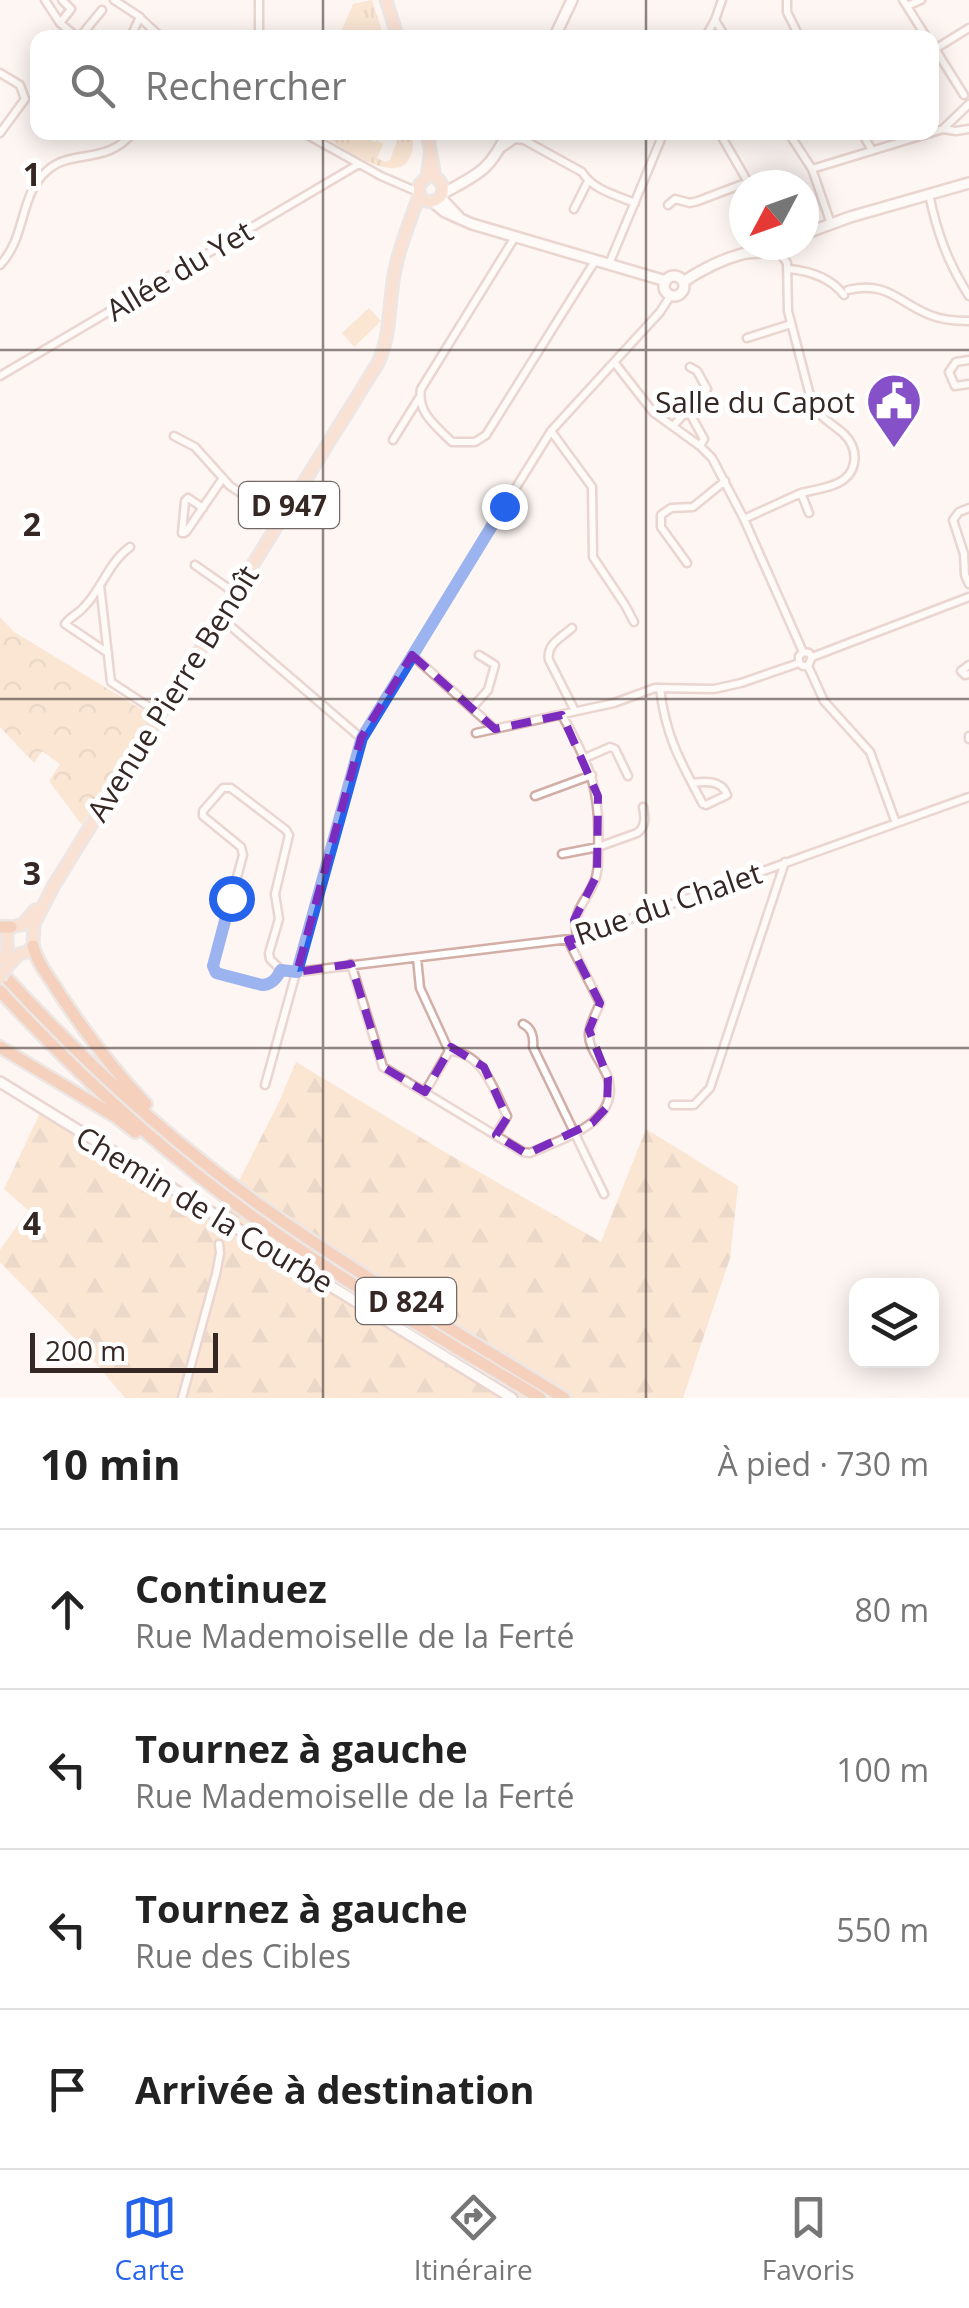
<!DOCTYPE html>
<html lang="fr">
<head>
<meta charset="utf-8">
<style>
  body { margin:0; font-family:"Open Sans",sans-serif; background:#f2f2f2; color:#222 }
  .controls { position:absolute; right:30px; bottom:30px; display:grid; overflow:hidden; border-radius:20px; box-shadow:0 5px 25px #0003 }
  .controls button { width:90px; height:90px; display:grid; place-items:center; padding:0; border:0; border-bottom:2px solid #e0e0e0; background:#fff; color:#222; font:50px sans-serif }
  .compass { position:absolute; left:729px; top:170px; width:90px; height:90px; border-radius:50%; background:#fff; box-shadow:0 5px 25px #0003; rotate:229deg }
  .scale { position:absolute; left:30px; bottom:25px; width:188px; box-sizing:border-box; padding-left:10px; border:5px solid #352724; border-top:0; font-size:28px; line-height:35px; white-space:nowrap; color:#352724; -webkit-text-stroke:8px #fff; paint-order:stroke }
  .stop { position:absolute; width:30px; height:30px; margin:-22px; border:8px solid #2563eb; border-radius:50%; background:#fff }
  .stop.end { background:#2563eb; border-color:#fff; box-shadow:0 2px 10px #0008 }
  .list { margin:0; padding:0; list-style:none }
  h2 { display:flex; justify-content:space-between; align-items:center; height:130px; margin:0; padding:0 40px; font-size:42px }
  h2 small { font-size:32px; font-weight:400; color:#767676 }
  .list li { display:grid; grid-template-columns:65px 1fr auto; gap:30px; align-items:center; box-sizing:border-box; height:160px; padding:0 40px; border-top:2px solid #e0e0e0 }
  .list b { display:block; font-size:38px; white-space:nowrap }
  .list p { margin:0; font-size:32px; white-space:nowrap; color:#767676 }
  .list em { font-size:32px; font-style:normal; color:#767676 }
  .icon { flex:none; width:55px; height:55px; fill:none; stroke:currentColor; stroke-width:2; stroke-linecap:round; stroke-linejoin:round }
  .map { position:relative; flex:none; width:969px; height:1398px; overflow:hidden }
  .search { position:absolute; background:#fff; box-shadow:0 5px 25px #0003; left:30px; right:30px; top:30px; height:110px; display:flex; align-items:center; gap:25px; box-sizing:border-box; padding:0 35px; border-radius:20px; color:#767676; font-size:38px }
  .sheet { height:770px; background:#fff }
  nav { display:flex; justify-content:space-around; align-items:center; box-sizing:border-box; height:140px; border-top:2px solid #e0e0e0; background:#fff; font-size:28px; color:#767676 }
  nav a { display:grid; justify-items:center; gap:5px }
  nav .on { color:#2563eb }
  .map>svg:first-child { display:block }
</style>
</head>
<body>
<div class="map">
<svg width="969" height="1398" viewBox="0 0 969 1398">
  <defs>
    <pattern id="grass-tufts" width="24" height="20" patternUnits="userSpaceOnUse" patternTransform="scale(2.5)"><rect width="24" height="20" fill="#f6d2ad"/><path d="M3 7l-1-3M5 7V3M7 7l1-3M15 17l-1-3M17 17v-4M19 17l1-3" fill="none" stroke="#d4b495"/></pattern>
    <pattern id="forest-firs" width="22" height="20" patternUnits="userSpaceOnUse" patternTransform="scale(2.5)"><rect width="22" height="20" fill="#f6d2ad"/><path d="M5 1l3.5 6h-7zM16 11l3.5 6h-7z" fill="#d4b495"/></pattern>
    <pattern id="park-crowns" width="20" height="18" patternUnits="userSpaceOnUse" patternTransform="scale(2.5)"><rect width="20" height="18" fill="#f6d2ad"/><path d="M2 6a3 3 0 1 1 6 0M12 15a3 3 0 1 1 6 0" fill="none" stroke="#d4b495"/></pattern>
  </defs>
  <rect width="100%" height="100%" fill="#fdf5f3"/>
  <path fill="url(#grass-tufts)" d="M372 0 384 37H379L378 31 373 33 374 37H339L353 4Z
    M317 133H358L372 137 371 140 376 142 378 138 379 142 383 144 377 158 385 162 390 160 400 133H413C417 204 346 148 317 133Z"/>
  <path fill="url(#forest-firs)" d="M296 1062 448 1154 601 1242 646 1129 738 1186 730 1258 683 1398H125L77 1341 0 1262V1250L28 1210 4 1189 40 1113 136 1165 221 1216 279 1102Z"/>
  <path fill="url(#park-crowns)" d="M0 617 14 632 151 715 82 825 49 781 60 764 42 751 34 763 0 727Z"/>
  <path fill="#f6d2ad" d="M369 308 381 321 354 347 342 333Z"/>
  <g fill="none" stroke-linecap="round" stroke-linejoin="round">
    <g stroke="#d2aea7" stroke-width="11">
      <path id="street" d="M45 0 60 23 78 38
        M114 0 137 15 162 38
        M787 0V12L800 38
        M903 0 927 38
        M907 6 921 0
        M715 20 726 38
        M60 23 71 9 62 0
        M79 38 102 10
        M130 38 140 17
        M259 38V0
        M705 38 715 20 722 0
        M932 44 964 95
        M935 49 969 28
        M0 73 20 85 25 99 0 133
        M943 129 969 104
        M302 132 381 176 418 192
        M719 132 749 184
        M788 132 812 169 831 224
        M861 132 872 150
        M502 148 515 139 524 140 582 172C593 190 616 195 635 203
        M812 169 943 129 956 131 969 129
        M929 194C937 233 948 263 969 296
        M668 205 675 199 690 203 698 201 748 182
        M574 209 588 181
        M515 237 421 389C417 413 436 426 452 442H475L486 435 595 261
        M775 246 787 263 788 311 813 407C822 419 833 424 844 434 852 442 856 452 854 463 850 487 820 488 801 493
        M609 264 664 132
        M0 265C28 235 18 194 49 169 73 149 108 165 133 132
        M789 269C810 271 831 278 844 295
        M848 290C889 281 897 302 930 315 942 320 955 321 969 321
        M747 338 791 324
        M969 360 956 362 949 372 955 386 969 384
        M614 362 653 412 700 446 712 458 744 519 803 652
        M0 376 359 164
        M688 410 704 439 700 446
        M673 426 707 389 697 371 690 367
        M551 431 592 487 593 557 625 605 634 622
        M174 436 195 447 230 486 280 519
        M393 440 419 398
        M969 508 959 512 953 520 964 554 965 575 969 584
        M744 519 801 493 809 513
        M186 532 223 478
        M184 533H182L185 501 188 498 203 508
        M687 563 661 527V515L671 508 693 507 725 481
        M195 565 235 593
        M100 585 111 682 160 714
        M220 617 361 738
        M572 628C561 638 546 644 549 660L575 711
        M108 653 65 624C70 617 78 614 84 607 102 589 108 563 130 547
        M412 655 495 729
        M812 657 969 597
        M969 665 961 671 965 675 969 674
        M808 666 824 701 870 752 896 823
        M660 688C665 735 681 763 703 804L706 805 727 795C722 780 706 781 692 783
        M472 708 488 690 495 665 479 655
        M562 715C590 765 601 790 598 849 598 859 599 870 595 880 585 905 572 908 577 938
        M476 733 614 703 655 688 714 689 741 683 799 663 803 666H808L812 657 809 653 803 652 799 656V663
        M969 736V739
        M585 758 610 747 615 749 628 776
        M535 796 592 775
        M562 854 598 847 637 833C646 827 645 817 643 807
        M417 958 420 988 449 1051 425 1092
        M351 964 383 1067 523 1152 530 1153C561 1139 621 1123 608 1078 603 1063 588 1049 589 1033 590 1024 596 1013 600 1003L568 940
        M281 970 270 959 269 953 279 919 275 894 289 835 286 830 231 788H223L203 811V816L241 847 243 855 213 966 216 973 262 985C272 985 277 978 281 970L297 972 577 938 969 797
        M523 1024C532 1028 534 1038 533 1047L604 1194
        M449 1051C483 1052 494 1090 507 1116L496 1135
        M265 1085 361 738 551 431 660 312 671 295
        M673 1105H694L710 1088 785 862
        M182 1398 216 1274 220 1253 219 1244"/>
    </g>
    <g stroke="#d2aea7" stroke-width="14">
      <path id="secondary" d="M554 38 572 0
        M442 194C478 174 489 172 508 132
        M440 197 459 217
        M433 202 445 212 472 224 666 281
        M804 234 850 217 969 183
        M664 286a10 10 0 1 1 20 0a10 10 0 1 1-20 0Z
        M683 282C701 270 720 260 742 254 756 251 770 254 781 245
        M0 1082 512 1398"/>
    </g>
    <g stroke="#d7d4d3" stroke-width="15">
      <path id="primary" d="M386 0 398 38
        M419 195C425 203 433 204 440 197 445 190 443 182 435 177L427 132
        M1 966C3 961 6 957 7 952 9 937 0 927 22 925L35 910
        M7 967 19 954 27 952 33 946 34 924 54 885 378 363C392 333 388 302 395 270 400 244 411 220 419 195V185L427 177 430 155"/>
    </g>
    <g stroke="#d7d4d3" stroke-width="16">
      <path id="highway" d="M0 927H11
        M33 946C37 963 50 978 59 993 85 1032 113 1070 146 1104
        M0 971C79 1057 165 1137 261 1206 358 1275 462 1335 564 1398
        M0 991C88 1086 186 1173 293 1245 373 1299 457 1348 540 1398
        M0 1047 116 1117 135 1132"/>
    </g>
    <use href="#street" stroke="#fff" stroke-width="6"/>
    <use href="#secondary" stroke="#fff" stroke-width="9"/>
    <use href="#primary" stroke="#f4c7af" stroke-width="10"/>
    <use href="#highway" stroke="#eca27a" stroke-width="11"/>
    <g stroke="#d7d4d3" stroke-width="15" stroke-linecap="butt">
      <path id="primary-bridge" d="M0 978 7 967"/>
    </g>
    <use href="#primary-bridge" stroke="#f4c7af" stroke-width="10"/>
  </g>
  <g fill="none" stroke-linecap="round" stroke-linejoin="round">
    <path stroke="#2563eb" stroke-width="12" d="M231 898 213 966 216 973 262 985C272 985 277 978 281 970L297 972 362 738 504 506"/>
  </g>
  <path d="M0 0H969V1398H0ZM412 655 495 729 562 715 598 796 597 875 574 920 577 938 568 940 600 1003 589 1030 608 1078 607 1107 592 1123 527 1154 496 1135 507 1118 484 1067 451 1047 425 1092 383 1067 351 964 297 972 361 738Z" fill="#fdf5f3" fill-opacity=".55" fill-rule="evenodd"/>
  <path fill="none" stroke="#7b2cbf" stroke-width="8" stroke-dasharray="20 12" stroke-linejoin="round" d="M412 655 495 729 562 715 598 796 597 875 574 920 577 938 568 940 600 1003 589 1030 608 1078 607 1107 592 1123 527 1154 496 1135 507 1118 484 1067 451 1047 425 1092 383 1067 351 964 297 972 361 738Z"/>
  <path fill="none" stroke="#352724" stroke-width="2.5" stroke-opacity="0.55" d="M323 0V38M646 0V38M323 132V1398M646 132V1398M0 350H969M0 699H969M0 1048H969"/>
  <defs>
    <g id="civic-pin" transform="scale(2.875)"><path d="M0 17L-7.5 6A9.5 9.5 0 1 1 7.5 6Z" fill="#8550c8" stroke="#fff"/><path d="M-.6-6.5H3V-4.5H.6V-3L4-1V1h2V6H-6V1h2V-1L-.6-3ZM-1.2 2.5V6h2.4V2.5Z" fill="#fff"/></g>
  </defs>
  <g fill-rule="evenodd">
    <use href="#civic-pin" x="894" y="401"/>
  </g>
  <g text-anchor="middle" dominant-baseline="central" stroke-width="10" stroke-linejoin="round" paint-order="stroke">
    <g fill="#fff" stroke="#726866" stroke-width="2.5">
      <rect x="239" y="482" width="100" height="46" rx="8"/>
      <rect x="356" y="1278" width="100" height="46" rx="8"/>
    </g>
    <g font-size="28" font-weight="bold" fill="#352724">
      <text x="289" y="505">D 947</text>
      <text x="406" y="1301">D 824</text>
    </g>
    <g font-size="30" fill="#352724" stroke="#fff">
      <text transform="translate(179 270) rotate(-31)">Allée du Yet</text>
      <text transform="translate(172 693) rotate(-58)">Avenue Pierre Benoît</text>
      <text transform="translate(668 903) rotate(-19)">Rue du Chalet</text>
      <text transform="translate(205 1209) rotate(31)">Chemin de la Courbe</text>
    </g>
    <g font-size="30" fill="#352724" stroke="#fff" text-anchor="end">
      <text x="855" y="401">Salle du Capot</text>
    </g>
  </g>
  <g font-size="32" text-anchor="middle" font-weight="bold" fill="#352724" stroke="#fff" stroke-width="10" stroke-linejoin="round" paint-order="stroke">
    <text x="32" y="186">1</text>
    <text x="32" y="536">2</text>
    <text x="32" y="885">3</text>
    <text x="32" y="1235">4</text>
  </g>
</svg>
<div class="controls">
<button><svg class="icon" aria-label="layers" viewBox="0 0 24 24"><path d="M12 4l9 5-9 5-9-5zM3 14l9 5 9-5"/></svg></button>
</div>
<svg class="compass" viewBox="-18 -18 36 36"><path d="M0-13l5 13h-10z" fill="#e53935"/><path d="M0 13l5-13h-10z" fill="#767676"/></svg>
<div class="scale">200 m</div>
<div class="stop" style="left:231px;top:898px"></div>
<div class="stop end" style="left:504px;top:506px"></div>
<div class="search"><svg class="icon" aria-label="search" viewBox="0 0 24 24"><circle cx="10" cy="10" r="6"/><path d="M15 15l6 6"/></svg>Rechercher</div>
</div>
<section class="sheet">
<h2>10 min<small>À pied · 730 m</small></h2>
<ul class="list">
<li><svg class="icon" aria-label="ahead" viewBox="0 0 24 24"><path d="M12 20V5M6 11l6-6 6 6"/></svg><div><b>Continuez</b><p>Rue Mademoiselle de la Ferté</p></div><em>80 m</em></li>
<li><svg class="icon" aria-label="left" viewBox="0 0 24 24"><path d="M17 20v-9H6M10 6l-5 5 5 5"/></svg><div><b>Tournez à gauche</b><p>Rue Mademoiselle de la Ferté</p></div><em>100 m</em></li>
<li><svg class="icon" aria-label="left" viewBox="0 0 24 24"><path d="M17 20v-9H6M10 6l-5 5 5 5"/></svg><div><b>Tournez à gauche</b><p>Rue des Cibles</p></div><em>550 m</em></li>
<li><svg class="icon" aria-label="arrive" viewBox="0 0 24 24"><path d="M6 21V4h12l-3 4 3 4H6"/></svg><div><b>Arrivée à destination</b></div></li>
</ul>
</section>
<nav>
<a class="on"><svg class="icon" aria-label="map" viewBox="0 0 24 24"><path d="M3 6l6-2 6 2 6-2v14l-6 2-6-2-6 2zM9 4v14M15 6v14"/></svg>Carte</a>
<a><svg class="icon" aria-label="directions" viewBox="0 0 24 24"><path d="M12 3l9 9-9 9-9-9zM9 14v-3h6M13 9l2 2-2 2"/></svg>Itinéraire</a>
<a><svg class="icon" aria-label="saved" viewBox="0 0 24 24"><path d="M7 4h10v16l-5-4-5 4z"/></svg>Favoris</a>
</nav>
</body>
</html>
